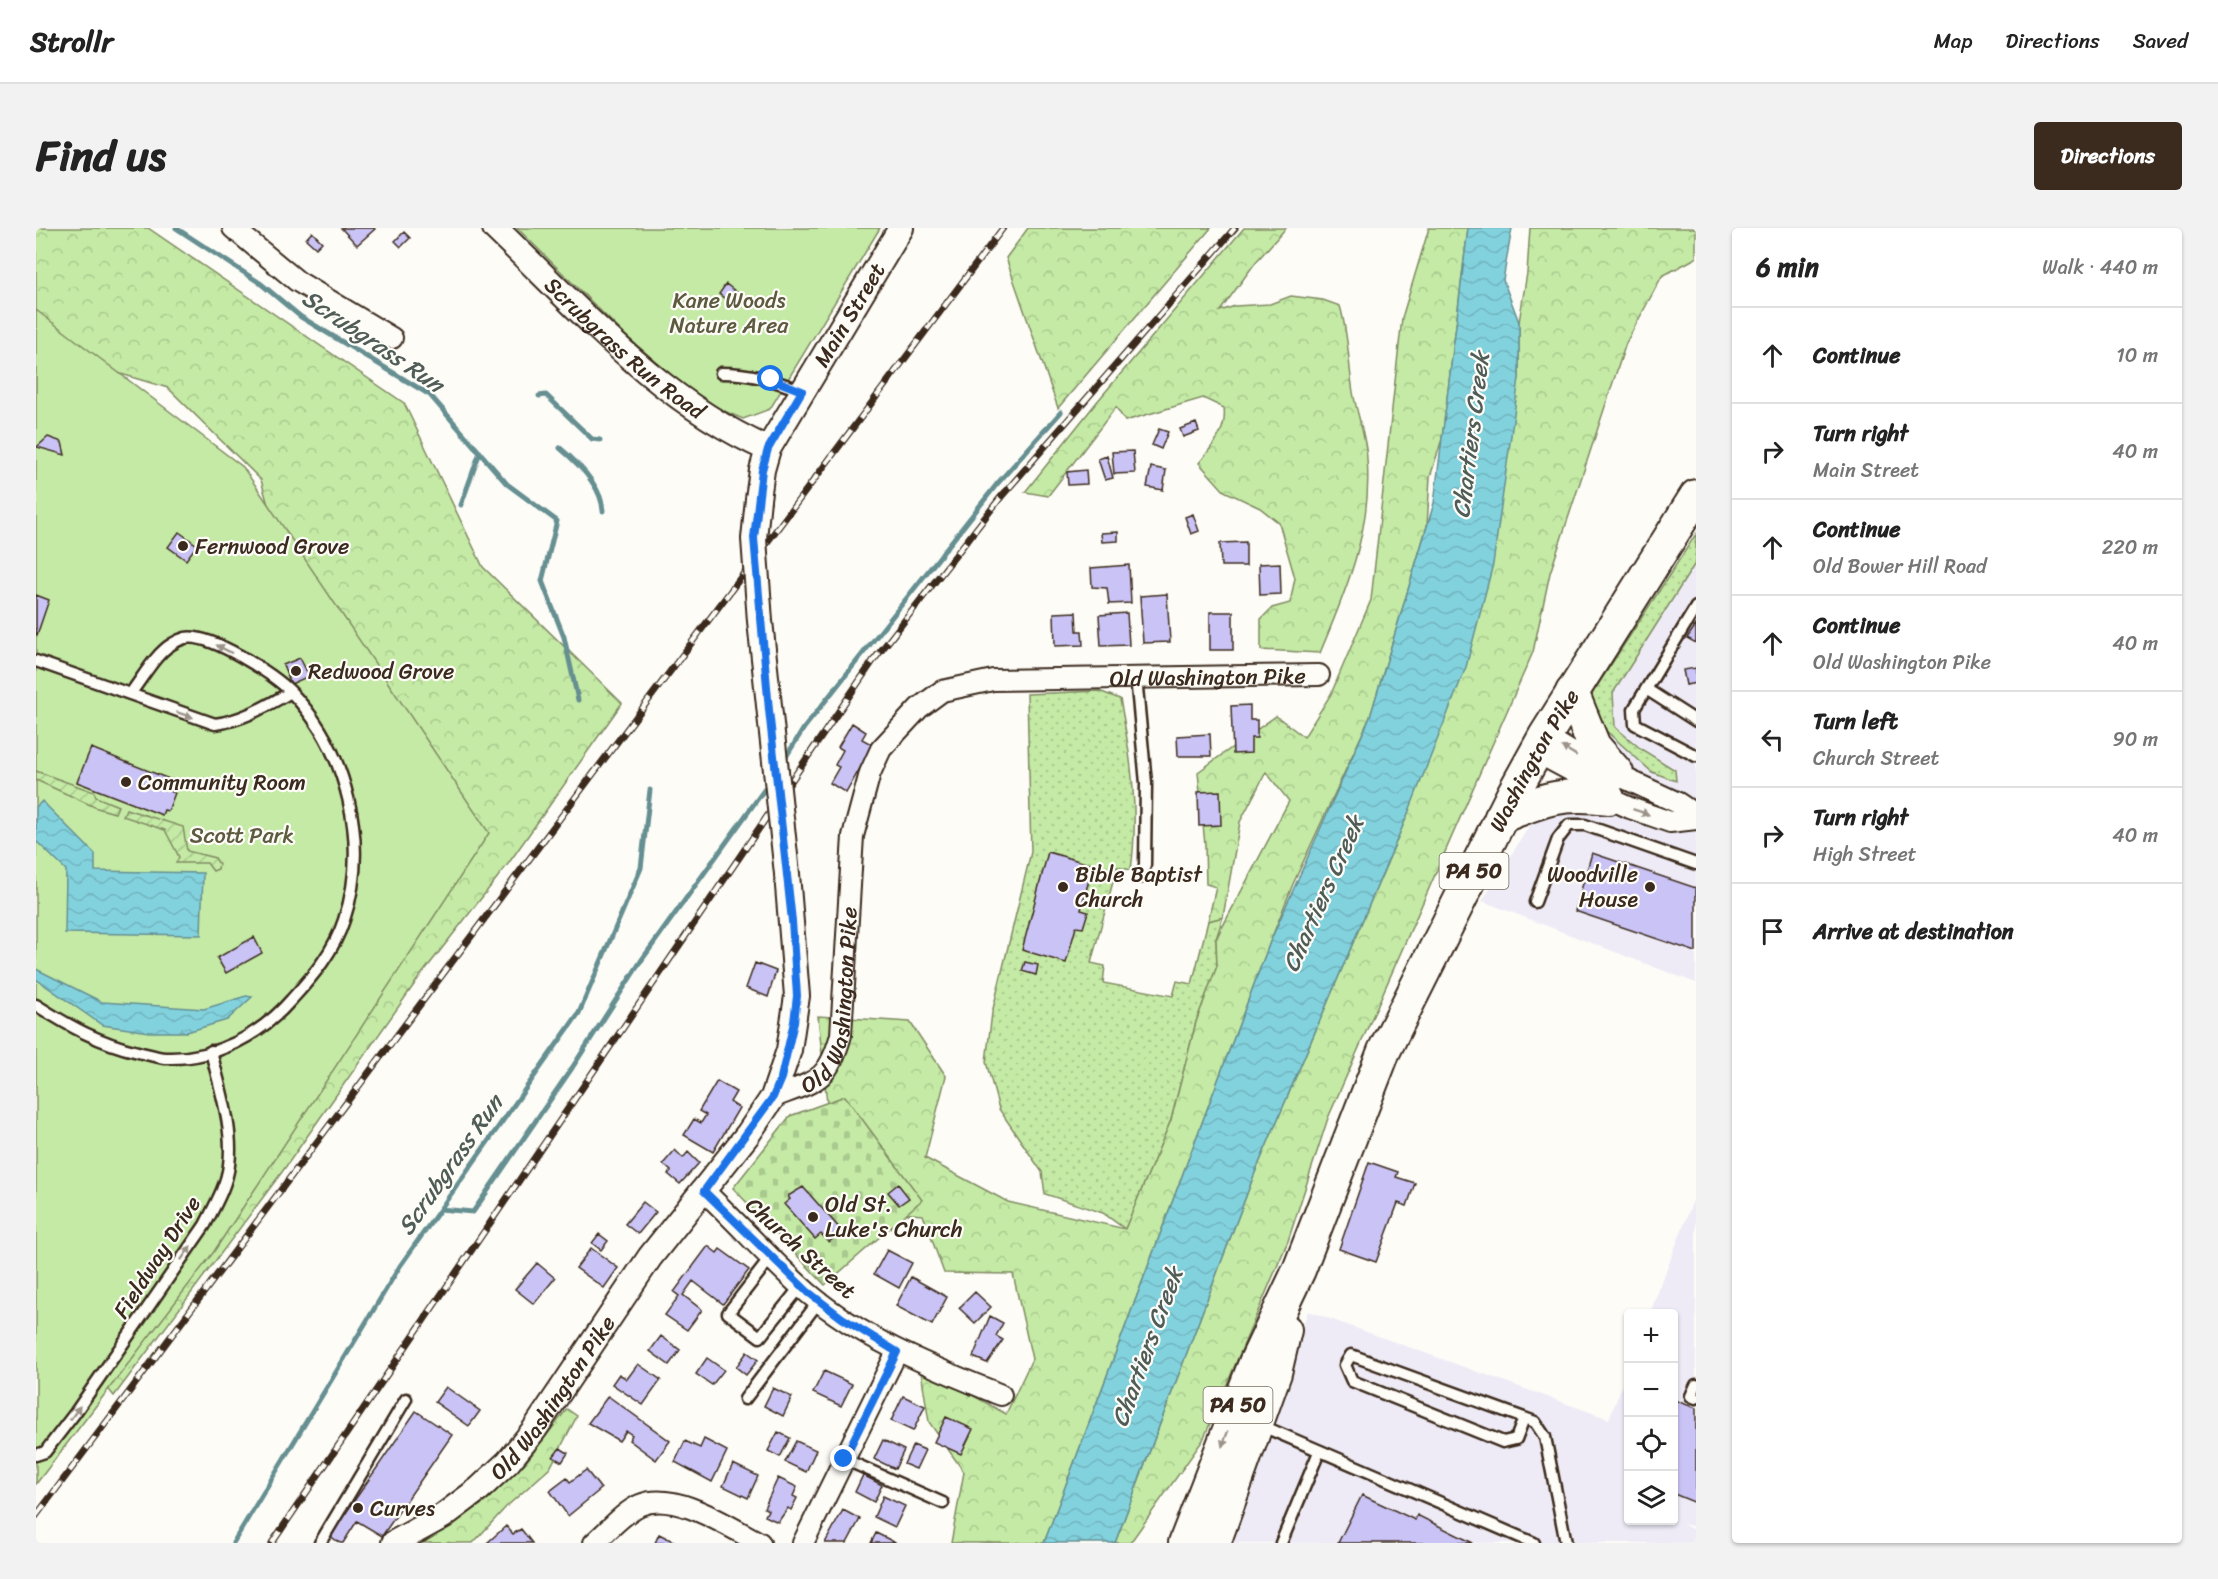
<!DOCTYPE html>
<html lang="en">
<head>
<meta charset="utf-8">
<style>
  body { margin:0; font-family:Sriracha,sans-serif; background:#f2f2f2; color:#222 }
  .controls { position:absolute; right:18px; bottom:18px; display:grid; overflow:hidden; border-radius:6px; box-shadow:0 2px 4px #0004 }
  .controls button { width:54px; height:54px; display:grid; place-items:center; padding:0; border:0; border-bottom:2px solid #e0e0e0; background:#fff; color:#222; font:30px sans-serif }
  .stop { position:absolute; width:18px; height:18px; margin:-14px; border:4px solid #1a73e8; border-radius:50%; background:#fff }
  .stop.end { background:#1a73e8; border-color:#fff; box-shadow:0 2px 6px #0008 }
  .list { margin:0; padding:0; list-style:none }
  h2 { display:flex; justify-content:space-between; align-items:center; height:78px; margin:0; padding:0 24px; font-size:26px }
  h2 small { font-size:20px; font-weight:400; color:#767676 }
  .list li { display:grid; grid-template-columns:39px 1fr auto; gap:18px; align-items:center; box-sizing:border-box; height:96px; padding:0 24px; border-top:2px solid #e0e0e0 }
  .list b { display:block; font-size:22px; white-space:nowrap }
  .list p { margin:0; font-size:20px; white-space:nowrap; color:#767676 }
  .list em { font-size:20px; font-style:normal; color:#767676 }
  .icon { flex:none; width:33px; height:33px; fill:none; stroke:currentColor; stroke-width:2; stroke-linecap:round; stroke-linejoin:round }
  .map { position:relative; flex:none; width:1660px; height:1315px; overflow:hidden; border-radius:6px }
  header { display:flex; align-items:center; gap:36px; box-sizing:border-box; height:84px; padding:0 30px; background:#fff; border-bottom:2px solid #e0e0e0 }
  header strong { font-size:28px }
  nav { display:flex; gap:33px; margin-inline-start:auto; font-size:21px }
  .intro { display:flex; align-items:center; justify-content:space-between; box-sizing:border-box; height:144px; padding:0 36px }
  h1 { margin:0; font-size:42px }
  .button { padding:15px 27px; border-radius:6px; background:#3b2a1e; color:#fff; font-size:21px; font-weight:700 }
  main { display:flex; gap:36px; padding:0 36px }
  aside { flex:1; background:#fff; border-radius:6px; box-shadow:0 2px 4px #0004 }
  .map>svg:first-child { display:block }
</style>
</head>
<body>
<header>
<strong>Strollr</strong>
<nav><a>Map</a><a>Directions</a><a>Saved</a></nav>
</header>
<div class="intro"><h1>Find us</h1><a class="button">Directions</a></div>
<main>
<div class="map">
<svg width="1660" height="1315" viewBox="0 0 1660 1315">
  <defs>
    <pattern id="grass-dots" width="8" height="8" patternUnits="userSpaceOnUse" patternTransform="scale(1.5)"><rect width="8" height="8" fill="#c4eaa5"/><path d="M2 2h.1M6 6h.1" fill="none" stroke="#a9c98e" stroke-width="1.8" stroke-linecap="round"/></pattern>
    <pattern id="forest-crowns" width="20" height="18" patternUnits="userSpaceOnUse" patternTransform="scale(1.5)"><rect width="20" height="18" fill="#c4eaa5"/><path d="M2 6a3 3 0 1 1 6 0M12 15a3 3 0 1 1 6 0" fill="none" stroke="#a9c98e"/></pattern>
    <pattern id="cemetery-stones" width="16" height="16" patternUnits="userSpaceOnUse" patternTransform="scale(1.5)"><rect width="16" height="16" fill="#c4eaa5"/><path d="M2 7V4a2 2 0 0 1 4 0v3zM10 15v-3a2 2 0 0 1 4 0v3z" fill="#a9c98e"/></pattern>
    <pattern id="garden-furrows" width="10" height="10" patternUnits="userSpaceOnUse" patternTransform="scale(1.5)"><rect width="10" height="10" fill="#c4eaa5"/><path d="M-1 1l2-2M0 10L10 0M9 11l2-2" fill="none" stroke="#a9c98e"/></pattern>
    <pattern id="water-waves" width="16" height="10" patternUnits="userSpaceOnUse" patternTransform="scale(1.5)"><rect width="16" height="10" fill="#82d2de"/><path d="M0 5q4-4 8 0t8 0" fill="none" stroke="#71b4be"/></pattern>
  </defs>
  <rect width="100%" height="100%" fill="#fdfcf7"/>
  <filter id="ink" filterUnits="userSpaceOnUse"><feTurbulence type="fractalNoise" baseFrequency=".0167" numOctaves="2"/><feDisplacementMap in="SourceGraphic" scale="12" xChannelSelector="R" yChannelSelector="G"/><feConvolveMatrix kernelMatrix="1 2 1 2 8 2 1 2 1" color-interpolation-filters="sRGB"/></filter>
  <g filter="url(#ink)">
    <path fill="#eeebf6" d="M1660 334V755L1446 673Z
      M1660 965V1299L1646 1296 1660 1303V1315H1190L1272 1083 1573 1191 1592 1142V1292H1638V1086L1614 1085Z"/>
    <path fill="url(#grass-dots)" stroke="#808a62" stroke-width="1.5" d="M1660 306V334L1577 465 1579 499 1605 521 1639 542 1640 553 1616 544 1559 493 1556 466Z
      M1063 463 1084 471C1095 529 1103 583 1095 642L1081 639 1055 735 1069 738 1067 755 1137 768 1141 753 1156 756 1172 693 1187 689 1180 711 1181 738 1160 794 1135 892 1089 1001 1067 985 1009 966 1006 944 963 881 950 834 956 785 995 624 991 466Z"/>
    <path fill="url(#forest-crowns)" stroke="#808a62" stroke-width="1.5" d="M0 0H112L368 175 447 339 586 475 472 636 382 751 246 944 78 1168 70 1158 282 456 225 252 132 160 35 131 0 171Z
      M992 0H1175L1022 180 970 30Z
      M1208 0H1250L1219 35 1184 83 1199 78 1234 76 1255 68 1287 72 1304 78C1313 109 1312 133 1317 164 1321 187 1330 208 1331 231 1337 300 1310 363 1284 425L1225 422V391L1236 380 1254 375 1259 350 1243 295 1224 280 1188 263 1163 235C1177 217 1191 203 1188 180L1167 170 1089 193 1080 179 1012 268 989 264 1060 175Z
      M1393 0H1432L1406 211 1394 249 1391 298 1334 489 1257 656 1234 714 1008 1315H915L928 1244 893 1194 885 1144 891 1142 970 1186 996 1131 977 1046 908 1045 887 987 797 980 746 940 791 875 782 788 874 794 910 848 889 930 972 974 1089 1001 1135 892 1160 794 1181 738 1180 711 1253 573 1230 544 1204 594 1187 689 1172 693 1180 659 1170 656 1169 617 1162 544 1240 488 1268 509 1295 466 1335 372 1366 90Z
      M1494 0H1660V30L1626 48 1590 115 1514 345 1497 424 1292 890 1252 1013 1167 1212 1094 1315H1079L1218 947 1371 588 1483 150V94L1491 45Z
      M531 1181 541 1188 514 1240 470 1279 437 1315H387L449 1274 490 1234Z"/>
    <path fill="url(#cemetery-stones)" stroke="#808a62" stroke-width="1.5" d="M809 868 886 972 789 1057 697 960 754 888Z"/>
    <path fill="#c4eaa5" stroke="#808a62" stroke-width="1.5" d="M481 0H844L734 181 707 191 667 174 589 107Z
      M0 82 207 239 453 605 177 1025 0 1256Z"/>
    <path fill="url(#garden-furrows)" stroke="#808a62" stroke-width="1.5" d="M0 543 58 564 60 569 82 578 79 585 61 580 0 552Z
      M90 581 147 599 151 623 179 630 183 636 182 641 177 643 171 635H140L143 629 129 602 87 588Z"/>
    <path fill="url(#water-waves)" stroke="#668f91" stroke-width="1.5" d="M1432 0H1476L1467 52 1483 94V150L1457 336 1430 439 1371 588 1218 947 1079 1315H1008L1234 714 1334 489 1398 275Z
      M6 573 59 626V643L167 645 165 707 29 705 30 642 0 613V579Z
      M0 741 66 774 168 781 210 768 216 769 191 792 151 804H113L66 797 0 751Z"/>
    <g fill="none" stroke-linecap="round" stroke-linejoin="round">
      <path stroke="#668f91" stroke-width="5" d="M140 0 224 55 265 89 394 167 471 256 521 293 506 353 528 409 542 472
        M503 168 510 167 556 211 564 212
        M524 220C542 235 566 258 567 283
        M425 277 444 224
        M748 532 768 500 961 256 1025 184
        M404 981 437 984 536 840 605 733 733 555
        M197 1315 364 1038 543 785 605 640 614 562"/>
    </g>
    <path fill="#cac3f5" stroke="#3b2a1e" stroke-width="1.5" d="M305 0H338L339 1 321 17Z
      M276 4 286 14 280 20 270 11Z
      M368 4 374 10 365 19 359 13Z
      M690 56 704 67 697 77 683 66Z
      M1160 195 1163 203 1147 209 1144 201Z
      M1123 201 1132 204 1125 221 1116 217Z
      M12 209 26 214 29 227 1 219Z
      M1097 223 1099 245 1078 246 1076 224Z
      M1071 228 1077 250 1069 252 1062 231Z
      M1115 239 1130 242 1127 262 1111 259Z
      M1050 242 1051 256 1032 257 1031 244Z
      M1157 286 1163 303 1155 306 1149 289Z
      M143 304 161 317 150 332 132 319Z
      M1082 304V313L1066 314 1065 305Z
      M1210 314V338H1185L1184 315Z
      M1244 335 1245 366 1224 367 1223 336Z
      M1093 337 1095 375 1073 376 1071 360 1056 359 1055 340Z
      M1131 366 1134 414 1107 415 1104 368Z
      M0 367 13 372 1 407 0 406Z
      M1040 384 1041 403H1046L1047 417 1019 418 1018 385Z
      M1174 384H1197V422H1174Z
      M1091 385 1093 417 1065 418 1063 387Z
      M1660 397V415L1651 410Z
      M264 430 273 448 255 456 247 437Z
      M1660 440V455L1650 457 1647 442Z
      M1214 477V492H1221V510H1215V525L1197 526 1195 478Z
      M816 495 830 504 826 511 837 517 810 565 794 555 803 539 799 537 807 522 802 519Z
      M1174 506 1175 528H1142L1141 508Z
      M55 520 138 553 134 563 139 565 132 583 128 582 126 587 41 554Z
      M1184 563 1185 597 1163 598 1162 564Z
      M1012 624 1057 637 1045 682 1052 684 1047 700 1040 699 1030 735 986 722Z
      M1556 625 1660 660V724L1539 683Z
      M218 709 226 725 190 745 181 730Z
      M989 734 1002 737 1000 747 986 743Z
      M719 735 740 743 732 769 710 760Z
      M681 853 700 864 694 874 703 880 677 924 648 907 658 891 665 895 670 887 663 883Z
      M639 922 647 930 652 924 663 935 644 956 632 946 635 943 627 936Z
      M1333 934 1362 944 1360 949 1379 955 1371 978 1362 975 1340 1034 1303 1021Z
      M862 956 873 970 863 977 852 964Z
      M767 959 806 1003 793 1014 785 1006 779 1011 748 976 754 971 752 968Z
      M607 974 620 984 602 1006 589 996Z
      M563 1006 572 1013 565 1022 556 1015Z
      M672 1018 681 1025 684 1021 713 1042 687 1076 657 1053 647 1067 666 1082 651 1102 629 1087 643 1068 638 1064Z
      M555 1020 582 1040 568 1060 540 1040Z
      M851 1022 876 1035 863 1060 838 1046Z
      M501 1035 519 1050 498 1076 479 1061Z
      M875 1049 911 1069 896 1097 860 1078Z
      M939 1064 955 1079 939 1095 923 1080Z
      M954 1088 967 1095 960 1108 967 1112 951 1135 937 1129Z
      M625 1108 644 1122 633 1137 614 1123Z
      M711 1124 722 1132 710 1147 700 1139Z
      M671 1130 688 1142 676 1157 660 1146Z
      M602 1136 625 1152 607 1177 576 1156 583 1146 591 1151Z
      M788 1143 816 1156 805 1178 777 1165Z
      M410 1159 444 1183 433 1198 399 1174Z
      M737 1160 756 1169 747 1188 728 1178Z
      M572 1168 634 1213 620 1232 593 1212 596 1207 590 1203 583 1213 552 1195Z
      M867 1168 889 1178 877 1203 855 1193Z
      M1638 1172 1660 1180V1275L1638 1266Z
      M380 1183 416 1207 346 1308 321 1293 307 1315H304L294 1308Z
      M910 1189 937 1201 925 1226 898 1214Z
      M742 1204 754 1210 744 1229 732 1223Z
      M668 1211 691 1223 676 1254 639 1234 649 1213 664 1220Z
      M847 1212 868 1222 859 1241 838 1231Z
      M760 1213 780 1222 770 1244 749 1234Z
      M877 1217 889 1222 880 1241 868 1236Z
      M524 1220 532 1225 526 1234 517 1229Z
      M697 1236 722 1248 712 1270 687 1258Z
      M550 1242 565 1261 532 1288 514 1263 531 1250 534 1254Z
      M827 1247 846 1257 838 1274 819 1264Z
      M742 1250 761 1259 757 1268 761 1270 755 1282 752 1280 742 1294 729 1288 732 1282 728 1280Z
      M1326 1267 1379 1292 1381 1287 1437 1315H1302Z
      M847 1268 869 1278 859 1299 838 1289Z
      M807 1282 824 1291 811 1315H789Z
      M470 1298 477 1306 485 1301 496 1315H451Z
      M840 1305 856 1313 859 1315H835Z
      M623 1306 641 1315H619Z"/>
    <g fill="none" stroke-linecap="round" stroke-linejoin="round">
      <g stroke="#3b2a1e" stroke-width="15">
        <path id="service" d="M685 145C714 145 738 152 766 163
          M1660 379 1598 481 1599 496 1660 528
          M0 433 179 496C208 492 230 478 255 464 238 446 174 405 149 410 145 411 139 414 136 416 119 426 106 451 94 466
          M1100 449 1110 555 1109 637 1106 649
          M1610 461 1660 493
          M1499 674 1522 611 1533 597H1549L1660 636
          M0 777C33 798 63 815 102 824 111 826 120 829 129 830 179 832 225 807 256 771 278 747 298 723 308 692 334 615 311 522 255 464
          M736 1028 692 1085 724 1109 765 1058
          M1660 1157 1655 1168 1660 1170
          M709 1171 783 1073
          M1488 1190 1480 1211 1467 1214 1316 1153 1309 1137 1315 1127 1499 1194 1509 1209 1530 1315
          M1224 1197 1498 1315
          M0 1227 9 1224 39 1185 169 997C178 979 191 957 193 937 198 900 183 858 175 823
          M808 1231 907 1275
          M284 1315 370 1171
          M1245 1315 1283 1224"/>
      </g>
      <g stroke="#3b2a1e" stroke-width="24">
        <g id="minor">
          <path d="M197 0 261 53 356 110"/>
          <path d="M1509 508 1545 530 1642 575 1660 587"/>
          <path d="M1500 524 1554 553 1572 570 1594 580 1634 594 1660 591"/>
          <path id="s1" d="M737 869C780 853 792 854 805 807L817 608 834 545 845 521 883 480 906 463 957 452 1283 447"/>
          <path d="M668 963C703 996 736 1034 772 1065 829 1113 897 1139 965 1167"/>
          <path d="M558 1315C572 1303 588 1284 604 1277 639 1262 693 1299 724 1315"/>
          <path d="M767 1315 861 1124"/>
        </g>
      </g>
      <g stroke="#3b2a1e" stroke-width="28">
        <g id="tertiary">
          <path id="s2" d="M459 0C543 80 624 174 732 221"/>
          <path id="s3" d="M722 271 726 242 732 221 865 0"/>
          <path id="s4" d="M358 1315 407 1288 443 1261 472 1234 498 1202 614 1029 712 906 737 869 753 822 761 768 751 646"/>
        </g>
      </g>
      <g stroke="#3b2a1e" stroke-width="36">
        <g id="primary">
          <path d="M1536 464 1558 518 1581 545"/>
          <path d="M1465 589C1507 571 1526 564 1572 570"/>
          <path id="s5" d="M1149 1315 1219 1135 1263 1042 1348 823 1477 566 1509 508 1660 268"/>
          <path d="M1178 1315 1239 1145 1249 1102"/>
        </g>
      </g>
      <use href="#service" stroke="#fdfcf7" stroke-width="10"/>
      <use href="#minor" stroke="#fdfcf7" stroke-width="20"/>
      <use href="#tertiary" stroke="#fdfcf7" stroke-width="24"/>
      <use href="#primary" stroke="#fdfcf7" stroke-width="32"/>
      <g stroke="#3b2a1e" stroke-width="7">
        <path id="rail" d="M0 1288 967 0
          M236 1315 837 433 965 269 1199 0"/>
      </g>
      <use href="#rail" stroke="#fdfcf7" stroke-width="4.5" stroke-dasharray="14" stroke-linecap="butt"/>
      <g stroke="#3b2a1e" stroke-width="28" stroke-linecap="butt">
        <path id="tertiary-bridge" d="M722 271 718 311 724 393 751 646"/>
      </g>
      <use href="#tertiary-bridge" stroke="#fdfcf7" stroke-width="24"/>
    </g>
    <defs><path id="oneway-solid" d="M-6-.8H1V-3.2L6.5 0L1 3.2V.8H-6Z" transform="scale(1.5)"/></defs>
    <g fill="#9c938a">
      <use href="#oneway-solid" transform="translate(188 421) rotate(-153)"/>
      <use href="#oneway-solid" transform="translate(149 487) rotate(18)"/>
      <use href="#oneway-solid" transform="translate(1533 523) rotate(-149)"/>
      <use href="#oneway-solid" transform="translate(1605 584) rotate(19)"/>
      <use href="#oneway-solid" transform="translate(150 1025) rotate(-55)"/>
      <use href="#oneway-solid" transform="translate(39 1185) rotate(-54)"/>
      <use href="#oneway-solid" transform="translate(1189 1211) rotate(111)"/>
    </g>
  </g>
  <g fill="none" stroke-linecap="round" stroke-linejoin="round" filter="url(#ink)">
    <path stroke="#1a73e8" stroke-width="8" d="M735 151 766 163 732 221 726 242 718 310 733 482 756 693 761 768 758 794 745 850 737 869 668 963 772 1064 806 1090 861 1124 808 1231"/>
  </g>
  <g fill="#3b2a1e" stroke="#fdfcf7" stroke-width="2">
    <circle cx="147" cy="318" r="6"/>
    <circle cx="260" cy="443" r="6"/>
    <circle cx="90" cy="554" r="6"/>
    <circle cx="1027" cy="659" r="6"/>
    <circle cx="1614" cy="659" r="6"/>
    <circle cx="777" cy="989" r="6"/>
    <circle cx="322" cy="1280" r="6"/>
  </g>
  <g text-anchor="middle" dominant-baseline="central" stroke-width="4.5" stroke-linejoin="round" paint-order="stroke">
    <g fill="#fdfcf7" stroke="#75695f" stroke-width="1.5">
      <rect x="1403.5" y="625" width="69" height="36" rx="4.5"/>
      <rect x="1167.5" y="1159" width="69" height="36" rx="4.5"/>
    </g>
    <g font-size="21" font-weight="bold" fill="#3b2a1e">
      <text x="1438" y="643">PA 50</text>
      <text x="1202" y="1177">PA 50</text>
    </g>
    <g font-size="22" fill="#5d5a40" stroke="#fdfcf7">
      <text x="693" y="72">Kane Woods<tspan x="693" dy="25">Nature Area</tspan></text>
      <text x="206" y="607">Scott Park</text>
    </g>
    <g font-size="22" fill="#3b2a1e" stroke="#fdfcf7">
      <text stroke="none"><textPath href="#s3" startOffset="208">Main Street</textPath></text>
      <text stroke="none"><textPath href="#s2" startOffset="177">Scrubgrass Run Road</textPath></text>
      <text stroke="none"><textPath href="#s1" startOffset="741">Old Washington Pike</textPath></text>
      <text stroke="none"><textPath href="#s5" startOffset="858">Washington Pike</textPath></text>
      <text stroke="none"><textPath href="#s1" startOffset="129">Old Washington Pike</textPath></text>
      <text transform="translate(765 1020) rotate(42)">Church Street</text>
      <text transform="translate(121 1029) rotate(-57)">Fieldway Drive</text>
      <text stroke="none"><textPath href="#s4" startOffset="219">Old Washington Pike</textPath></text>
    </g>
    <g font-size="22" fill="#3b2a1e" stroke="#fdfcf7" text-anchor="start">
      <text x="159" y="318">Fernwood Grove</text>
      <text x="272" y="443">Redwood Grove</text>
      <text x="102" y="554">Community Room</text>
      <text x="1039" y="646">Bible Baptist<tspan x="1039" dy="25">Church</tspan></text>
      <text x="1602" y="646" text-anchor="end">Woodville<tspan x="1602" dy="25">House</tspan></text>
      <text x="789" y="976">Old St.<tspan x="789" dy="25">Luke's Church</tspan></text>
      <text x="334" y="1280">Curves</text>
    </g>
    <g font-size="24" font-style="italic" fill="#505c58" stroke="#fdfcf7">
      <text transform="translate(337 113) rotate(34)">Scrubgrass Run</text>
      <text transform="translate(1435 207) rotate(-83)">Chartiers Creek</text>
      <text transform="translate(1287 666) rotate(-66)">Chartiers Creek</text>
      <text transform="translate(414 937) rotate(-55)">Scrubgrass Run</text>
      <text transform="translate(1111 1119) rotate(-70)">Chartiers Creek</text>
    </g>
  </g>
</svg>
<div class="controls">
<button>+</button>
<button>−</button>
<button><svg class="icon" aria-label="locate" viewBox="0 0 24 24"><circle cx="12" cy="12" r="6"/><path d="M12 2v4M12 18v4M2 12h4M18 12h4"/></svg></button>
<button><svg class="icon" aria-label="layers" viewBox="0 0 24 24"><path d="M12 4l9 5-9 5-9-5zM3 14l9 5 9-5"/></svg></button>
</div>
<div class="stop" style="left:735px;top:151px"></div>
<div class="stop end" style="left:808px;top:1231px"></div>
</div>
<aside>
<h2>6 min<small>Walk · 440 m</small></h2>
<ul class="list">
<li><svg class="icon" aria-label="ahead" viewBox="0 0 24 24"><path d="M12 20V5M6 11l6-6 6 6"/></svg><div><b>Continue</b></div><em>10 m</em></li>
<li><svg class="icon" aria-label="right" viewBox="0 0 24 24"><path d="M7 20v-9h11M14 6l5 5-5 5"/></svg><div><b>Turn right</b><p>Main Street</p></div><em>40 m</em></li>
<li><svg class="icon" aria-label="ahead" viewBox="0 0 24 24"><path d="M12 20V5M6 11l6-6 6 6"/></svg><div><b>Continue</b><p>Old Bower Hill Road</p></div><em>220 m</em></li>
<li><svg class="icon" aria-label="ahead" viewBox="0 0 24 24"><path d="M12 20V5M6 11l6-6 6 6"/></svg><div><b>Continue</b><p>Old Washington Pike</p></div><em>40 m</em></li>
<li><svg class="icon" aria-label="left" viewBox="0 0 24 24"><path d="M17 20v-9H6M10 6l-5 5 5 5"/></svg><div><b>Turn left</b><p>Church Street</p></div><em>90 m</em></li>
<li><svg class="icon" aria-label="right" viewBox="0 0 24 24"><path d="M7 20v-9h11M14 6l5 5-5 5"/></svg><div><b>Turn right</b><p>High Street</p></div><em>40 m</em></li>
<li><svg class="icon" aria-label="arrive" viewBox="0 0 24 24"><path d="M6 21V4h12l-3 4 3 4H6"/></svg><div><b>Arrive at destination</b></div></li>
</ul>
</aside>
</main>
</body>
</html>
